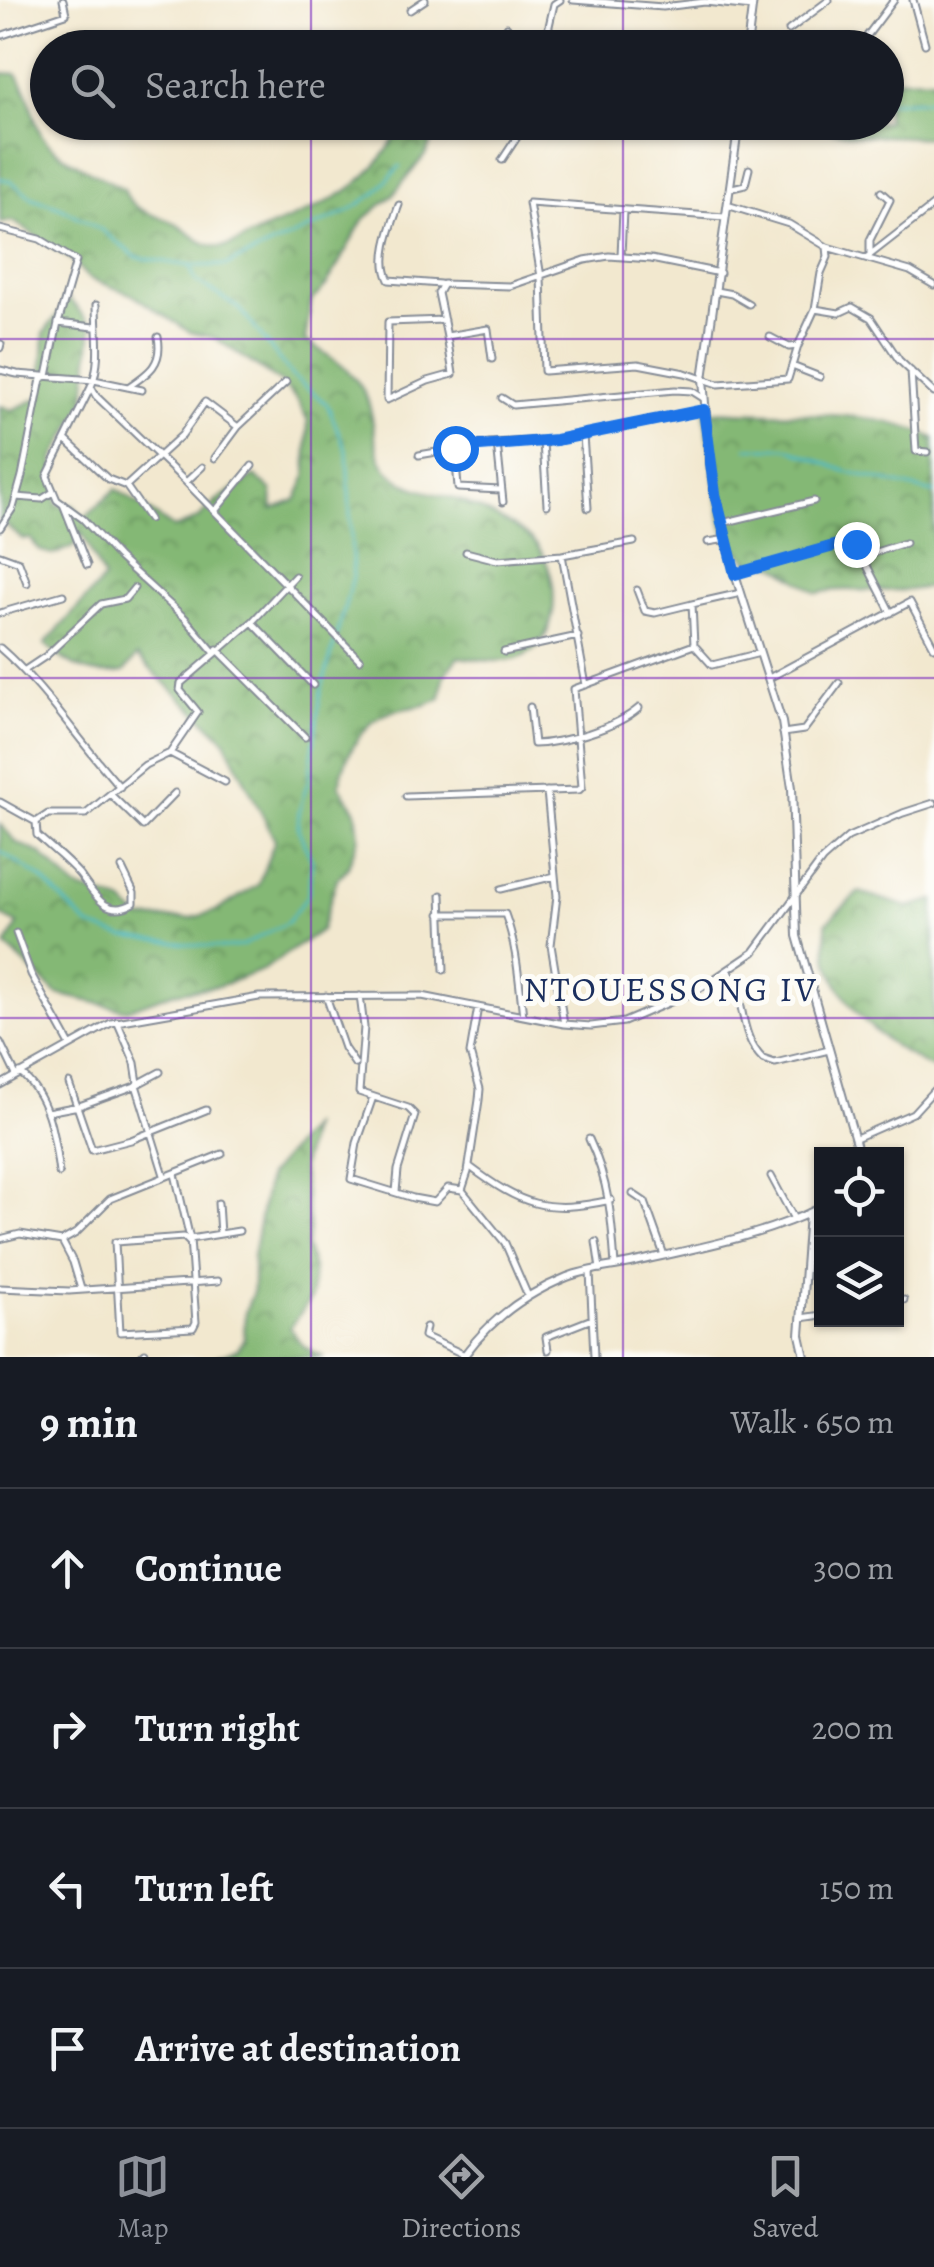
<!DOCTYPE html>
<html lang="en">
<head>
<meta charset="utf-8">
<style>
  body { margin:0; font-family:Alegreya,serif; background:#242831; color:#f1f3f6 }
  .controls { position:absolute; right:30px; bottom:30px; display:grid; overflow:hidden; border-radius:0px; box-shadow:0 2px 8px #0004 }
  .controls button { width:90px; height:90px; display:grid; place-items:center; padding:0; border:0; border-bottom:2px solid #363941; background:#171b24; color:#f1f3f6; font:50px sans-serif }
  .stop { position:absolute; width:30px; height:30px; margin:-22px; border:8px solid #1a73e8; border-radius:50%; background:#fff }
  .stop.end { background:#1a73e8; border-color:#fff; box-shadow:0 2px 10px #0008 }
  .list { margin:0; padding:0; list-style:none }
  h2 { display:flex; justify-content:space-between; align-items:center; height:130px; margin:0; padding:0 40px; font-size:42px }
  h2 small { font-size:32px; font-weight:400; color:#9ea1a6 }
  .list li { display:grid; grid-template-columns:65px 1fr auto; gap:30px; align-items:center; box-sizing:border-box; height:160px; padding:0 40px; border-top:2px solid #363941 }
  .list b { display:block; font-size:38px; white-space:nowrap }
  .list em { font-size:32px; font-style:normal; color:#9ea1a6 }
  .icon { flex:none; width:55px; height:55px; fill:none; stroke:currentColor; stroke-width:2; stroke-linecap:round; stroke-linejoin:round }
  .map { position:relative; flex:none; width:934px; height:1357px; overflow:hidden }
  .search { position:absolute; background:#171b24; box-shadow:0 2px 8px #0004; left:30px; right:30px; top:30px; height:110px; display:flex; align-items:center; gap:25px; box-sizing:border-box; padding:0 35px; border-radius:55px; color:#9ea1a6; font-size:38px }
  .sheet { height:770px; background:#171b24 }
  nav { display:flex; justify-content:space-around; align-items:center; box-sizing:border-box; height:140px; border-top:2px solid #363941; background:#171b24; font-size:28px; color:#9ea1a6 }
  nav a { display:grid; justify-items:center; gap:5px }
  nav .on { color:#8c9099 }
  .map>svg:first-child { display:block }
</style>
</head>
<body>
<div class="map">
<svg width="934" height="1357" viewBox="0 0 934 1357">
  <defs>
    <pattern id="forest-crowns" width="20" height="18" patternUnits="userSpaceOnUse" patternTransform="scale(2.5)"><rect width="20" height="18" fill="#84b874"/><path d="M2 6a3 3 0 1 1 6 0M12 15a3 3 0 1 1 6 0" fill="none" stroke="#6b9662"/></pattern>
  </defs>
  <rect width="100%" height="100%" fill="#fdfcf7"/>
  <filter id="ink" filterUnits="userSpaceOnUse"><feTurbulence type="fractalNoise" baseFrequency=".01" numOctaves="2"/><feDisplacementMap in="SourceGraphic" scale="20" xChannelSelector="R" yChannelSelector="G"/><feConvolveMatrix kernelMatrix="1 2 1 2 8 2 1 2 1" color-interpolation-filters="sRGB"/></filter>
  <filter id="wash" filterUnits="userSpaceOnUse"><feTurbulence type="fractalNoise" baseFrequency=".0048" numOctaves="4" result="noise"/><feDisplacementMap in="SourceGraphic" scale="40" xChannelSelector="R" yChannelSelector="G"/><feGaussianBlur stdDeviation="2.25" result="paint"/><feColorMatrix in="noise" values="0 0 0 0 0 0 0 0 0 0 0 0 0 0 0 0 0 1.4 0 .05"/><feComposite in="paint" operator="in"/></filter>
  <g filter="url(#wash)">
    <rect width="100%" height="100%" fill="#f2e8cf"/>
    <path fill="url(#forest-crowns)" stroke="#507469" stroke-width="2.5" d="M4 73 17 74C32 97 30 110 40 132 50 155 101 176 124 189 130 211 153 214 172 222 189 230 198 245 219 247 231 248 249 236 261 231 325 205 373 189 402 123H441L425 155 392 196 363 220 327 284 311 302 305 340C328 356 354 369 366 396 378 421 369 455 393 475 413 493 441 493 464 502 480 509 520 528 532 540 560 568 564 634 526 655 508 666 478 659 458 657L444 676 441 698C425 708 412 706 395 711 364 718 345 755 339 785L356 811 359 837 347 869 337 879 321 930 263 970 219 986 172 993 127 1010 57 994 6 946 18 924 0 915V824L17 843 40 853 76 888 122 902 141 919 192 918 216 911 258 885 275 840 224 739 137 656 124 672C90 678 70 667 45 644L104 579 82 533 74 546 53 555 39 550 31 539H22L0 520V406L12 410 41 397 44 333 69 299 92 326 85 401 54 459 56 503 63 507 73 505 84 518 116 489 174 528 198 519 220 498 255 476 272 491 273 509 296 500 306 478 308 421 298 401 281 383 215 338 190 332 131 294 88 278 72 260 13 221 0 223V76Z
      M934 78V138L854 135 810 127 808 123 886 122 887 79Z
      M704 410C782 418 862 404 934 438V592L927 587C888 596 852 585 817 593L775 565 750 562 727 539 722 523Z
      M859 892 908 907 934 900V1069C887 1046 844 1013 828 961 825 950 827 935 826 923Z
      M310 1127 302 1168 309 1229 306 1247 313 1268 311 1298 290 1328 304 1347 324 1357H216L238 1349 244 1339 245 1312 253 1292V1255L268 1176Z"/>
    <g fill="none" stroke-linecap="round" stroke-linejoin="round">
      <path stroke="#4bb9c5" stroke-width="2.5" d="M886 102 934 100
        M0 178 12 182 33 198 60 207 100 229 136 257 190 266 227 265 347 212 376 193 400 166
        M747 448H787L845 471 934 493
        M0 851 41 878 89 926 123 937 225 948 242 946 288 922 308 895 312 861 298 829 299 811 309 778 321 691 353 577 347 452 327 404 292 376 241 310 195 280 190 266"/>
    </g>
  </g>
  <g filter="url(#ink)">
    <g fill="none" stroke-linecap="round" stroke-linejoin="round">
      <g stroke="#868c96" stroke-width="9">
        <path id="street" d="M573 0 663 7 705 2 752 7
          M913 0 925 44
          M410 10 425 0
          M507 27 510 45 538 48
          M789 30 829 0
          M0 36 66 14 63 0
          M864 40 894 0
          M544 48 554 4 560 0
          M604 122 673 123 700 133 738 130
          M502 160 527 122
          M732 188 745 185 749 169
          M399 205C391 227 378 259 389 280L440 284
          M730 206 789 224 827 247 910 271 934 285
          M725 217 529 203 541 277 544 371 638 364 685 373 718 384 788 379 798 346 815 309 821 273 828 257 827 247
          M0 229 40 239 76 261 58 323 47 376 41 379 22 476 13 508 0 528
          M621 255 623 211
          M870 255V240L890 200 881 192
          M866 258 934 205
          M716 291 732 294 749 304
          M96 305C96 333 102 361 91 387L96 396 186 482 202 467
          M815 309 839 313 852 307 871 318 899 360 934 393
          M444 320 388 322 387 400 428 381 453 374C449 346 444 320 438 293L443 284 510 286 585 260 609 256 651 259 720 273
          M58 323 94 327
          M447 336 488 329 492 359
          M770 337 789 347 798 346
          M0 348 1 344
          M792 366 820 377
          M0 370 17 374 94 380 142 390
          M911 371 916 451 927 452
          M91 387 47 476 57 500 83 519 118 557 185 618 214 652
          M128 387C149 373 163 364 158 337
          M502 398 513 405 675 390 692 391 703 398
          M583 435 588 508
          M67 441 108 479 126 486 149 519
          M543 442 547 505
          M497 443 503 502
          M455 448 458 488 501 490
          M419 455 490 443 556 440 704 410
          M215 458 238 427 286 382
          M186 482 360 660
          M126 486 182 435 205 402 238 427
          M16 497 42 499 53 492
          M63 504 87 565
          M216 510 252 466
          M722 523 814 501
          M708 542 727 539
          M466 552 497 560 562 555 586 685
          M0 555 19 562 27 583
          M562 555 634 542
          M863 556 905 543
          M735 574 851 541 856 544 891 613
          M637 590 645 611 655 613 692 604
          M0 613 63 595
          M252 622 313 685
          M694 645 692 604 741 593
          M0 648C46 688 79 742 120 787
          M217 649 305 737
          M504 652 578 636
          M25 670 46 656 101 604 125 599 134 588
          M769 678 910 602 934 647
          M530 707 534 744C564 743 616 728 639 708
          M783 733 804 730 839 683
          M170 753 225 782
          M547 791 557 896 551 945 564 1024
          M110 794 143 826 175 793
          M406 796 579 790 582 787 574 689 694 645 712 665 760 653
          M0 802 36 822
          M122 868 134 893V903C106 919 94 894 79 874 67 860 51 848 37 835L36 822 48 814H86L145 765 170 753 198 712 180 690 181 683 252 622 295 576
          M501 889 555 876
          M441 895 444 970
          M440 914H505C517 946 519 982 523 1016
          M16 933 31 974 70 1045
          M728 970C746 998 738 1035 763 1059L775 1063 829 1050
          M326 996 344 1048 355 1064
          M360 996 364 1027 359 1092 408 1108 415 1115 398 1170 396 1192
          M478 1007 470 1053 480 1089 479 1100 468 1172 462 1190 505 1243 528 1296
          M117 1021 135 1063 138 1083
          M0 1042 16 1075
          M160 1072 136 1085 164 1175
          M20 1073C50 1096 54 1137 59 1173
          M69 1083 92 1150 131 1140 206 1110
          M0 1085 111 1023 259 997 422 996 564 1024 591 1026 624 1022 696 991 754 952 822 860 848 837 903 813 934 803
          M373 1097 357 1143 351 1179 413 1198 435 1202 448 1188 462 1190
          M47 1112 79 1106 135 1086
          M856 1138 913 1113 934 1090
          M589 1139C609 1181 612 1220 615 1266
          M469 1166C522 1206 546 1214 611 1200
          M175 1174 190 1239
          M771 1176 794 1219
          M633 1194 645 1202 664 1255
          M218 1203 220 1234
          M0 1239 20 1234 62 1241 76 1233 110 1199 222 1154
          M62 1241 73 1262 81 1289
          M189 1242 184 1237 115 1242 120 1332 193 1328 196 1322 190 1239 239 1231
          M596 1242 600 1269
          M590 1271 594 1357
          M0 1288 69 1291 218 1281
          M896 1302 904 1300
          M801 1318 822 1315
          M426 1327 424 1336 465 1355
          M548 1350 546 1337 592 1319
          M141 1357 145 1353"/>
      </g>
      <g stroke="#868c96" stroke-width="10">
        <path id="secondary" d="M747 48 753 0
          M739 122 703 379 709 452 715 494 735 574 782 722 792 788 797 936 859 1154
          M463 1357C489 1321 525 1294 567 1277 587 1269 613 1267 635 1262 697 1248 764 1236 822 1207
          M805 1357 800 1335 809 1214"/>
      </g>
      <use href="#street" stroke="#fff" stroke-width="5"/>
      <use href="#secondary" stroke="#fff" stroke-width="6"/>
    </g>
  </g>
  <g fill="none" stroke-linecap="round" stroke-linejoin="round" filter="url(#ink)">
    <path stroke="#1a73e8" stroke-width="12" d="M455 448 556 440 704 410 715 494 735 574 851 541 856 544"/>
  </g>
  <path fill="none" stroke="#7b2cbf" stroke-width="2.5" stroke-opacity="0.55" d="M311 0V48M623 0V48M311 122V1357M623 122V1357M0 339H934M0 678H934M0 1018H934"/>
  <g text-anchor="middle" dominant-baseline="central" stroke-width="10" stroke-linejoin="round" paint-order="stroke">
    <g font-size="35" letter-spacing="2.5" fill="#1b2f5e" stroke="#fdfcf7">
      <text x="671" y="989">NTOUESSONG IV</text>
    </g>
  </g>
</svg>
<div class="controls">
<button><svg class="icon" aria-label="locate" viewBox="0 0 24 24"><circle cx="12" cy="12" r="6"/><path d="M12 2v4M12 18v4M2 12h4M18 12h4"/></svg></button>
<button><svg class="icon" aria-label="layers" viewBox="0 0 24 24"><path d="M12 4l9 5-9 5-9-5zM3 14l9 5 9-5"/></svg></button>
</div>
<div class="stop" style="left:455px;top:448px"></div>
<div class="stop end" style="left:856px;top:544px"></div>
<div class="search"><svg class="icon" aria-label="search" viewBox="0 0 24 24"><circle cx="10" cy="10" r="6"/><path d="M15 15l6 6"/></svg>Search here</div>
</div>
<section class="sheet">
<h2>9 min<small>Walk · 650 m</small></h2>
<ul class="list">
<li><svg class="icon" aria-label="ahead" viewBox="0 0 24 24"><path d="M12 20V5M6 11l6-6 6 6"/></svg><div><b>Continue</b></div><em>300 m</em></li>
<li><svg class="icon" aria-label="right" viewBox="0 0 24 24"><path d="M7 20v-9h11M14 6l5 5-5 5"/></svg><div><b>Turn right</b></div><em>200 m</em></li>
<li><svg class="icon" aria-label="left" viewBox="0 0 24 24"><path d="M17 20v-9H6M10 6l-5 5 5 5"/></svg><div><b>Turn left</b></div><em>150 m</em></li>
<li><svg class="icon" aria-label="arrive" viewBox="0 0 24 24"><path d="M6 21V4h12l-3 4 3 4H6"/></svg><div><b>Arrive at destination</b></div></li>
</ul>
</section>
<nav>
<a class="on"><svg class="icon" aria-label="map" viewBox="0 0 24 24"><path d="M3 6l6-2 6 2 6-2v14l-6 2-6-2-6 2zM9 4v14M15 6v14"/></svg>Map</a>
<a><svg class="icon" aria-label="directions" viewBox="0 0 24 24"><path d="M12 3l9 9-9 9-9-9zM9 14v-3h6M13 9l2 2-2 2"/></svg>Directions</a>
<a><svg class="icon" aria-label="saved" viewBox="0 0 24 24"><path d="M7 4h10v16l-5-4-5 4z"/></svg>Saved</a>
</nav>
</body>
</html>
